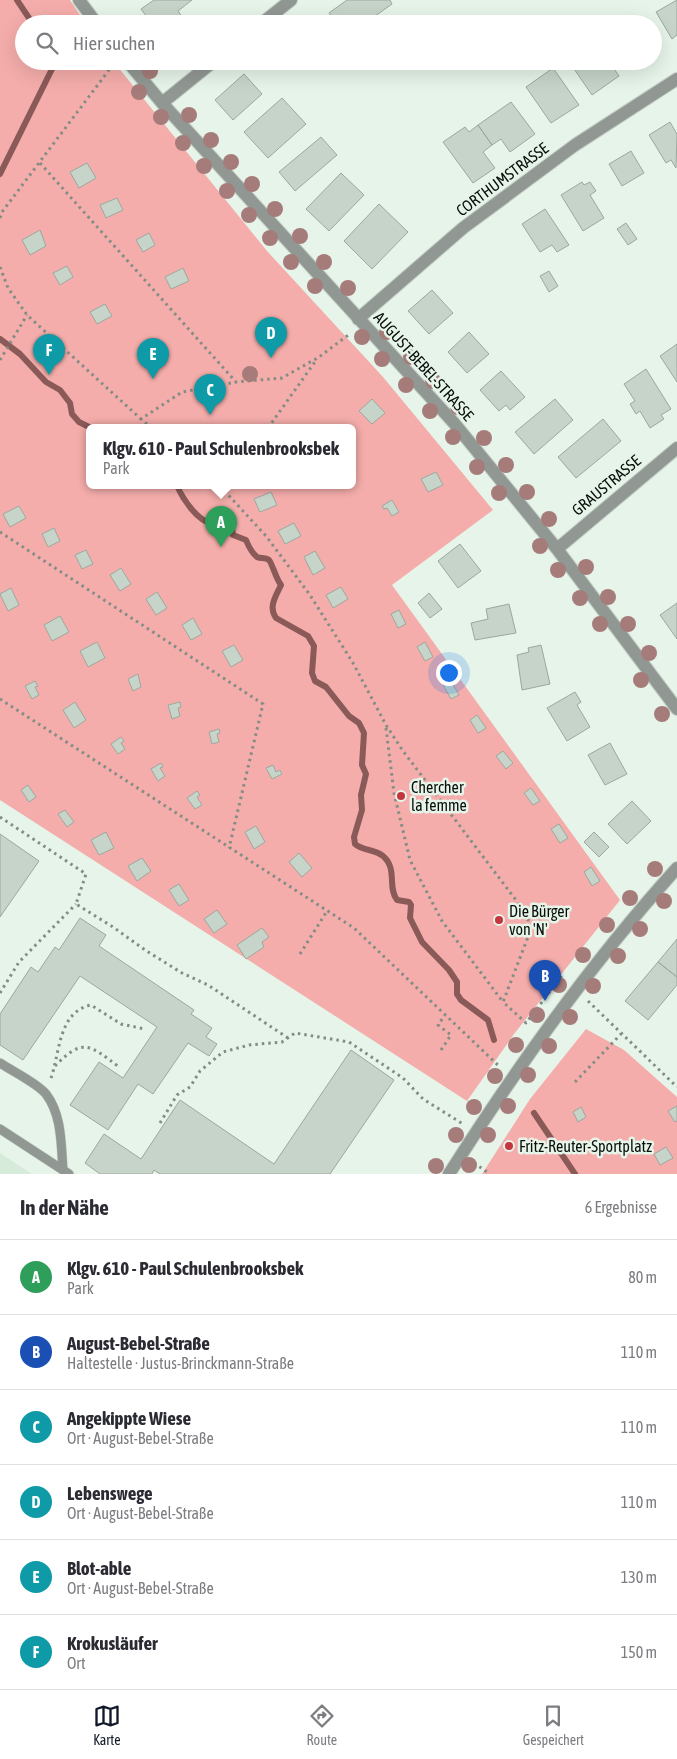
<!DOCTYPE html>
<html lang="de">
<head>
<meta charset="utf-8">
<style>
  body { margin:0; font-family:"Asap Condensed",sans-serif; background:#f7f7f7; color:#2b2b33 }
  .you { position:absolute; left:448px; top:672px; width:18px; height:18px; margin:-12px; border:4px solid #fff; border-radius:50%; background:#1a73e8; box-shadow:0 0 0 8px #1a73e833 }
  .badge { display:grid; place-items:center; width:32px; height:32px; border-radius:50%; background:#111827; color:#fff; font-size:16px; font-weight:700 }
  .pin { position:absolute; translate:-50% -41px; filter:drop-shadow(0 1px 2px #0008) }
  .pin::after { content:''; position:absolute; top:26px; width:18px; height:15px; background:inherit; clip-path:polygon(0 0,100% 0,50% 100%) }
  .popup { position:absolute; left:86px; top:424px; width:270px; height:65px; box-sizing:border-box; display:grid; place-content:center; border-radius:8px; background:#fff; filter:drop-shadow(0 1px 4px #0005); font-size:16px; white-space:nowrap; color:#7c7c81 }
  .popup b { font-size:19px; color:#2b2b33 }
  .popup::after { content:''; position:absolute; left:50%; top:100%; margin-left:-10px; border:10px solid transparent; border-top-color:#fff }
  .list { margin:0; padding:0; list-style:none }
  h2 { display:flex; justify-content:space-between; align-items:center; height:65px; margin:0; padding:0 20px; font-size:21px }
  h2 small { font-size:16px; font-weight:400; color:#7c7c81 }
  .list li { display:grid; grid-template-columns:32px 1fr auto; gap:15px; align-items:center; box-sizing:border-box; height:75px; padding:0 20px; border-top:1px solid #e1e1e2 }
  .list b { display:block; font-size:19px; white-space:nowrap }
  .list p { margin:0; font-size:16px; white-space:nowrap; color:#7c7c81 }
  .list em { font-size:16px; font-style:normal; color:#7c7c81 }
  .icon { flex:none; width:28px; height:28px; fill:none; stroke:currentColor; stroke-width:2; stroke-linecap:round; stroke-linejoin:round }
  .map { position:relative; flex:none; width:677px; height:1174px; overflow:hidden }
  .search { position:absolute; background:#fff; box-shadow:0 5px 20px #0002; left:15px; right:15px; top:15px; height:55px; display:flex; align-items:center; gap:12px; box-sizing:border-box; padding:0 18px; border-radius:28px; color:#7c7c81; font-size:19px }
  .sheet { height:515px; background:#fff }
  nav { display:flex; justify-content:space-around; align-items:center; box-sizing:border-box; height:70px; border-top:1px solid #e1e1e2; background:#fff; font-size:14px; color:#7c7c81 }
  nav a { display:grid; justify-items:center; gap:2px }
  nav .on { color:#111827 }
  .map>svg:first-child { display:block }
</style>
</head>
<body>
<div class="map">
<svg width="677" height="1174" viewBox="0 0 677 1174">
  <rect width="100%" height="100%" fill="#e6f4e9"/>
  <path fill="#d7ebdb" d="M0 1153 32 1174H0Z"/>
  <path fill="#f4adaa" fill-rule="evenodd" d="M0 0H70L86 24H24V61H113L267 251 383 377 493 510 392 585 620 900 514 1034 467 1101 0 800ZM90 428H352V486H90Z
    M586 1029 624 1050 677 1097V1174H482L530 1099Z"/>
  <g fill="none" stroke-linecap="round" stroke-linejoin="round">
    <path stroke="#8a5a58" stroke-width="6" d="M17 0 33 24
      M0 174 53 67 52 61
      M0 339 20 354 46 382 60 390 70 403 72 414 79 422 91 428
      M177 486C183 499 197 521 213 524 221 526 225 525 232 529L233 535 246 540C248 545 252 553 257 557 261 559 265 557 269 560 272 563 276 579 281 585 276 596 268 607 276 618L308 636 314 646 312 673 315 681 326 687 349 716 359 723 364 733 362 765 366 774 361 795 362 810 354 837 355 844C363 851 375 849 383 856 398 869 387 887 397 900L409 902 411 905 410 918 422 942 449 970 457 982V994L461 1000 488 1020 494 1040
      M534 1113 575 1174"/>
  </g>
  <path fill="#c6d4c9" stroke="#9ca89e" d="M154 0H192L178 11 187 24H152L141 9Z
    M347 0H390L392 4 364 24H337L329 13Z
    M677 0V35L672 39 656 12Z
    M653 37 659 48 653 51Z
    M572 61H609L619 76 592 95 570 63Z
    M553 68 579 105 551 123 526 87Z
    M244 74 262 94 233 120 215 100Z
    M282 98 306 124 268 158 244 132Z
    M511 102 535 134 510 152 501 139 492 145 478 125Z
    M670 122 677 134 676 168 671 160 666 163 649 135Z
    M478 125 492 145 483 152 495 168 473 183 443 142 465 127 469 132Z
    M321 137 337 155 295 191 279 172Z
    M631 151 644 173 622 186 609 164Z
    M87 163 96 178 79 188 70 172Z
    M341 173 364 195 329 231 306 209Z
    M582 182 584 185 590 182 596 191 590 195 604 218 583 231 561 195Z
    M117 198 123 210 106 218 100 205Z
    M379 204 408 232 372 269 344 241Z
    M545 209 569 245 557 252 552 245 540 252 522 224Z
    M626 223 637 239 628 245 617 229Z
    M40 230 46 246 30 255 22 240Z
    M149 233 155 245 143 252 136 240Z
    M67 266 73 277 60 285 53 273Z
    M183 268 189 281 171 289 165 277Z
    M549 271 558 286 549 292 540 276Z
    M432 290 453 313 429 334 408 311Z
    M105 304 112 316 97 324 90 312Z
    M469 332 489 354 467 373 448 352Z
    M677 344V382L660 356Z
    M646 369 671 409 661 415 664 419 650 428 640 411 636 414 630 404 635 401 624 384Z
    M501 371 525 397 510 410 506 405 499 411 480 390Z
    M372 399 385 413 372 424 359 411Z
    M555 399 573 420 534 454 515 432Z
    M603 419 621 441 576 478 558 457Z
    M436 472 443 485 428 492 421 479Z
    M271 492 277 505 260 512 254 499Z
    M392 500 399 512 392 516 387 508 384 509 382 506Z
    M19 506 26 518 10 527 3 514Z
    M294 523 301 536 285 544 278 531Z
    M54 528 60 541 48 547 42 534Z
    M460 544 481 571 458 588 438 561Z
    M86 550 93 564 82 569 75 555Z
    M315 551 325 568 313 575 304 557Z
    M121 568 131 584 120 591 110 575Z
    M341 587 348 599 333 608 326 595Z
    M11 588 19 605 8 611 0 594Z
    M157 592 167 608 156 615 146 599Z
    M429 593 442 609 430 618 418 603Z
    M677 603V639L660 615Z
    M509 604 516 633 475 640 471 623 488 619 486 609Z
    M399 610 406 624 398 628 391 614Z
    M60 616 69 632 52 641 44 625Z
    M193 618 202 634 191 640 182 625Z
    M97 642 105 658 88 667 80 651Z
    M425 642 433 657 425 661 417 647Z
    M234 645 243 660 231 667 222 651Z
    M541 645 550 684 522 690 517 655 529 652 528 648Z
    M138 674 141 687 133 691 128 679Z
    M35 681 38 686 35 687 39 695 32 699 25 686Z
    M451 681 459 695 451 699 443 685Z
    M575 692 581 702 577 705 590 727 567 741 547 708Z
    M75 702 86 720 74 728 63 710Z
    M180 702 181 707 178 708 180 716 172 719 168 705Z
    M477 715 486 728 478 733 470 720Z
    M219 729 220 733 217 734 219 742 212 744 209 732Z
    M121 737 124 741 121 743 125 749 118 754 111 744Z
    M610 743 627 774 605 785 588 755Z
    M503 751 513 763 506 769 496 756Z
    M161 763 163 767 160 768 165 776 158 781 151 769Z
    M273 765 276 772 280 770 282 774 272 779 266 768Z
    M28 785 36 797 29 802 21 790Z
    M531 788 540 801 533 805 524 793Z
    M197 791 200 795 197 797 202 805 195 809 187 798Z
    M632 801 651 821 627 844 608 824Z
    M65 810 74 822 67 827 58 814Z
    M559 824 568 838 560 843 551 829Z
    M256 826 265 842 254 849 245 832Z
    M106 832 114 848 99 855 91 840Z
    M594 832 609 847 599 857 584 842Z
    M0 834 39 861 0 917Z
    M299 853 312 868 302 877 289 862Z
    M142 858 151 871 137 881 128 866Z
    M591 867 600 881 592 886 584 872Z
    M179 884 189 900 179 906 169 890Z
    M217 910 227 924 214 933 204 919Z
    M80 918 106 935 99 946 194 1010 191 1014 212 1028 206 1037 217 1044 209 1056 188 1043 153 1094 138 1084 108 1130 70 1105 99 1062 123 1078 157 1027 80 976 23 1060 0 1045V1014L31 967 38 972 55 947 59 950Z
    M262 928 269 937 262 942 264 947 246 959 237 945Z
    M677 939V977L658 962Z
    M658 962 677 977V985L648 1020 625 1001Z
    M351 1050 394 1080 330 1174H160L154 1170 152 1174H100L85 1163 104 1134 141 1159 180 1100 274 1164Z
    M677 1106V1121L675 1122 668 1111Z
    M581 1107 586 1117 578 1122 573 1112Z
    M666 1147 673 1158 660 1165 654 1154Z"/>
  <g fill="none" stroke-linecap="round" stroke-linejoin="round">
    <g stroke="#c3cfc5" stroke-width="10">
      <path id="service" d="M0 1063C12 1071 37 1083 46 1094 62 1115 61 1144 63 1170
        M0 1129 69 1174"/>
    </g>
    <g stroke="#c3cfc5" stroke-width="14">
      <path id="minor" d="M79 0 97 24
        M261 24 291 0
        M127 61 162 103 454 423 557 549 677 709
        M162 103 214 61
        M358 319 463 228 575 145 677 79
        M557 549 677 448
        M449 1174C517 1067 591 963 677 868"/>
    </g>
    <path stroke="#838d85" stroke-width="3" stroke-dasharray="2.5 4" stroke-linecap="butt" d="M40 163 236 382
      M0 218 2 212 112 66
      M0 267 8 288 27 315 141 419
      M0 360 27 315
      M152 428 141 419 182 392 236 382 282 378 319 357 351 333
      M268 428 317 359
      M220 486 266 536 310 595 353 663 386 725 403 751 528 916V937L503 1002 526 1023 561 977 563 979
      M227 492 229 486
      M0 532 263 704 229 848
      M0 699 354 928 500 1067
      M386 728 394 793 410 860 442 921 503 1002
      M0 817 86 874 76 904 113 927 145 950 182 973 208 985 288 1038
      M300 954 327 911
      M0 993 19 962 76 904
      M588 1001 677 1087
      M441 1050 451 1035 438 1025 445 1015
      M55 1066C83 1037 90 1045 119 1067
      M51 1078C60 1053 58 1012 91 1005L121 1024 145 1029
      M575 1082 621 1034
      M160 1123 177 1095 190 1087 200 1071 223 1052 249 1045 282 1042 295 1033 349 1042 403 1078 423 1099 463 1124
      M474 1163 490 1174"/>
    <use href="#service" stroke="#919792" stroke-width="9"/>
    <use href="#minor" stroke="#919792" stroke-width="12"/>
  </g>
  <g fill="#a57c7a">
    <circle cx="150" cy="71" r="8"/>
    <circle cx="139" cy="92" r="8"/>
    <circle cx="189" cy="115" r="8"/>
    <circle cx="161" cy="117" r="8"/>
    <circle cx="211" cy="140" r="8"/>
    <circle cx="183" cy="143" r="8"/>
    <circle cx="231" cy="162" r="8"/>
    <circle cx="204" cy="166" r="8"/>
    <circle cx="252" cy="184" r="8"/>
    <circle cx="227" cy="191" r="8"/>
    <circle cx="275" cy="209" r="8"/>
    <circle cx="249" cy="215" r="8"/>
    <circle cx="300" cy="236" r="8"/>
    <circle cx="270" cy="238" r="8"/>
    <circle cx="291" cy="262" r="8"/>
    <circle cx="324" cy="262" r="8"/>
    <circle cx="315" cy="286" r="8"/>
    <circle cx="348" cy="288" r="8"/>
    <circle cx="387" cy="332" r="8"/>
    <circle cx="362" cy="337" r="8"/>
    <circle cx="411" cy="357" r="8"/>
    <circle cx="382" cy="359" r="8"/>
    <circle cx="250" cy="374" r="8"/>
    <circle cx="433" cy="381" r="8"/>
    <circle cx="406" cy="385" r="8"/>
    <circle cx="458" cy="407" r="8"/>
    <circle cx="430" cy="411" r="8"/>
    <circle cx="453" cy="437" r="8"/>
    <circle cx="484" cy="438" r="8"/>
    <circle cx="506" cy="465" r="8"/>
    <circle cx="477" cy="467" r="8"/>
    <circle cx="527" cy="492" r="8"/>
    <circle cx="499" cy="493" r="8"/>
    <circle cx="549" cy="519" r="8"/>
    <circle cx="540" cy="546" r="8"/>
    <circle cx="586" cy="567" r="8"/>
    <circle cx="558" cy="570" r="8"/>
    <circle cx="608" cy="597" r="8"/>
    <circle cx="580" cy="598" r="8"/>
    <circle cx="600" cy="624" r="8"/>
    <circle cx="628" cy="624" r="8"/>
    <circle cx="649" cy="653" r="8"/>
    <circle cx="641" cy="680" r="8"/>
    <circle cx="662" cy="714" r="8"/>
    <circle cx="655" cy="869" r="8"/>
    <circle cx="630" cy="898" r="8"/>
    <circle cx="664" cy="901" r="8"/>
    <circle cx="607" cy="925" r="8"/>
    <circle cx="640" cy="929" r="8"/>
    <circle cx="583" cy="955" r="8"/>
    <circle cx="618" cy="956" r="8"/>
    <circle cx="559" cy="985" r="8"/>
    <circle cx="593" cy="986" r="8"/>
    <circle cx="537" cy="1015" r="8"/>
    <circle cx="570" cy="1017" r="8"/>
    <circle cx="516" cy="1045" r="8"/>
    <circle cx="549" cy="1046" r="8"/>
    <circle cx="528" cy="1075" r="8"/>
    <circle cx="495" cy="1076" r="8"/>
    <circle cx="508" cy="1106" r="8"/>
    <circle cx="474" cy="1107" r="8"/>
    <circle cx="456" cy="1135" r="8"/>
    <circle cx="488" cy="1135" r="8"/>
    <circle cx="469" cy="1165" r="8"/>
    <circle cx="436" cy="1166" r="8"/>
  </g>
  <g fill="#c4353f" stroke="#e6f4e9" stroke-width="2">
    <circle cx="401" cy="796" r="5"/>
    <circle cx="499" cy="920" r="5"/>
    <circle cx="509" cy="1146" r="5"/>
  </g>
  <g text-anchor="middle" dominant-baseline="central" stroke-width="5" stroke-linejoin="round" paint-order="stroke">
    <g font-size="16" fill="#090e0a" stroke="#e6f4e9">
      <text transform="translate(502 179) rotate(-37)">CORTHUMSTRASSE</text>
      <text transform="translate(424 366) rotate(48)">AUGUST-BEBEL-STRASSE</text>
      <text transform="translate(606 485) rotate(-40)">GRAUSTRASSE</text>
    </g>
    <g font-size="16" fill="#090e0a" stroke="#e6f4e9" text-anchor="start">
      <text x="411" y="787">Chercher<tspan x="411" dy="18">la femme</tspan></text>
      <text x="509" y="911">Die Bürger<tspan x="509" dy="18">von 'N'</tspan></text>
      <text x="519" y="1146">Fritz-Reuter-Sportplatz</text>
    </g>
  </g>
</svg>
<div class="you"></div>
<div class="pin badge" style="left:221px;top:547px;background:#2e9e5b">A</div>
<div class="popup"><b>Klgv. 610 - Paul Schulenbrooksbek</b>Park</div>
<div class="pin badge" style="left:545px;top:1001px;background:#1a4fb4">B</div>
<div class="pin badge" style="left:210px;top:415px;background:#0f9aa8">C</div>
<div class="pin badge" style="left:271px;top:358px;background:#0f9aa8">D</div>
<div class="pin badge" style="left:153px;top:379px;background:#0f9aa8">E</div>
<div class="pin badge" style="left:49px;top:375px;background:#0f9aa8">F</div>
<div class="search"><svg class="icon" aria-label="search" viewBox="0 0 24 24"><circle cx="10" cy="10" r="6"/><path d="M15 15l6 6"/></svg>Hier suchen</div>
</div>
<section class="sheet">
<h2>In der Nähe<small>6 Ergebnisse</small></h2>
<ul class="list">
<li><span class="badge" style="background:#2e9e5b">A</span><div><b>Klgv. 610 - Paul Schulenbrooksbek</b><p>Park</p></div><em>80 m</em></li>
<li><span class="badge" style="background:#1a4fb4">B</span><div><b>August-Bebel-Straße</b><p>Haltestelle · Justus-Brinckmann-Straße</p></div><em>110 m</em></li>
<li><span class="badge" style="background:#0f9aa8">C</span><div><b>Angekippte Wiese</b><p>Ort · August-Bebel-Straße</p></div><em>110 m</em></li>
<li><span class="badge" style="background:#0f9aa8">D</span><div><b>Lebenswege</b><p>Ort · August-Bebel-Straße</p></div><em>110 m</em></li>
<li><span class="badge" style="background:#0f9aa8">E</span><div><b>Blot-able</b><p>Ort · August-Bebel-Straße</p></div><em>130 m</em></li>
<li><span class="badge" style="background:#0f9aa8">F</span><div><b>Krokusläufer</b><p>Ort</p></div><em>150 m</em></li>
</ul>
</section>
<nav>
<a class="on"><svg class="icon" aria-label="map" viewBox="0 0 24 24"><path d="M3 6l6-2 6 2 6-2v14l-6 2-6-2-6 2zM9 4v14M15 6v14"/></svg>Karte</a>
<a><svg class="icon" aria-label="directions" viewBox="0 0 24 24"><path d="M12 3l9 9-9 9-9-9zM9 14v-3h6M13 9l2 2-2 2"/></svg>Route</a>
<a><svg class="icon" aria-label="saved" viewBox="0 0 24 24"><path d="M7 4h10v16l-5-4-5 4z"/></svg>Gespeichert</a>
</nav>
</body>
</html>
